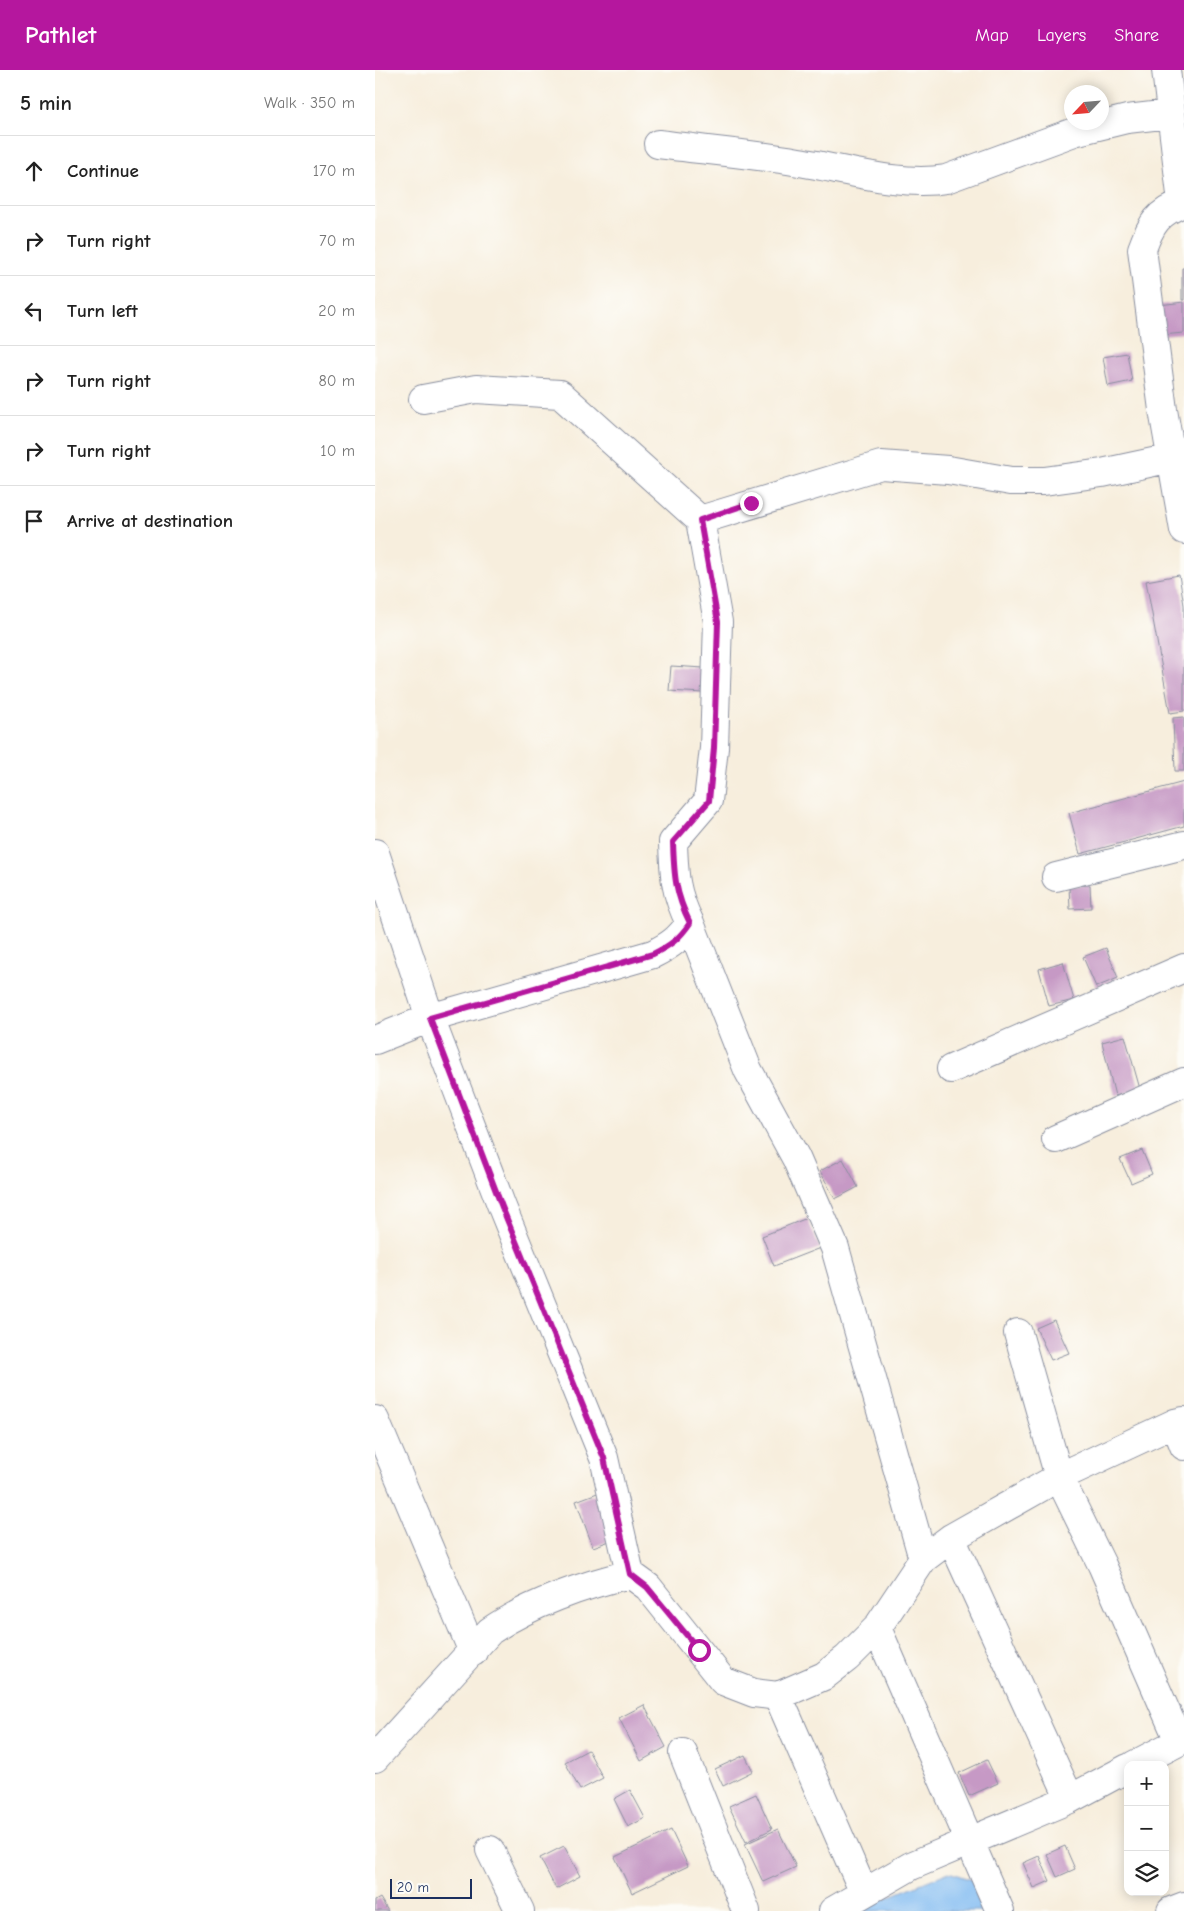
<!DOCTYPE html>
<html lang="en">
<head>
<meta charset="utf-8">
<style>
  body { margin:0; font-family:"Comic Neue",sans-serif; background:#f6f6f6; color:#222 }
  .controls { position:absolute; right:15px; bottom:15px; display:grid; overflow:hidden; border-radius:10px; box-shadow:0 2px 12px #0003 }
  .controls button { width:45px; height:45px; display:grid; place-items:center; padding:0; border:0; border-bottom:1px solid #e0e0e0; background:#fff; color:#222; font:25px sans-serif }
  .compass { position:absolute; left:689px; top:15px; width:45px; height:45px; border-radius:50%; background:#fff; box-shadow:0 2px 12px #0003; rotate:244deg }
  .scale { position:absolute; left:15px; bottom:12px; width:82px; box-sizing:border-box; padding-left:5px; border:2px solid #1b2f5e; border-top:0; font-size:14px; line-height:18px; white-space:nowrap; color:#1b2f5e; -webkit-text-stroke:4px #fdfcf7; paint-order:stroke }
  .stop { position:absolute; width:15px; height:15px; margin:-11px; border:4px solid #b5179e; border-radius:50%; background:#fff }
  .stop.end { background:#b5179e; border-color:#fff; box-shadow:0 1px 5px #0008 }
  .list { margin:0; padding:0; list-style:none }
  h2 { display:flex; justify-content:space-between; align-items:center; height:65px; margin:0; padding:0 20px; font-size:21px }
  h2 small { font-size:16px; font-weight:400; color:#767676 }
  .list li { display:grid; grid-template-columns:32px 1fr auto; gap:15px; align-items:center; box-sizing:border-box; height:70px; padding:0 20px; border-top:1px solid #e0e0e0 }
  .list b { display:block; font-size:19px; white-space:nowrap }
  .list em { font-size:16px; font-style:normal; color:#767676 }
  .icon { flex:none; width:28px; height:28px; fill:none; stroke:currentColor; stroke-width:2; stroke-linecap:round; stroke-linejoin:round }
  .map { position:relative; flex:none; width:809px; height:1841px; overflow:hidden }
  header { display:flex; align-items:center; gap:30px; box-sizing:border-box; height:70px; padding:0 25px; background:#b5179e; color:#fff }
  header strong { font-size:24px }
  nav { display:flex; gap:28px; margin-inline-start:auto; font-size:18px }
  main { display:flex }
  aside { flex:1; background:#fff }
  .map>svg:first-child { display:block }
</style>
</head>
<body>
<header>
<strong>Pathlet</strong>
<nav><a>Map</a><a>Layers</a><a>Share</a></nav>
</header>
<main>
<aside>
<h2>5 min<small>Walk · 350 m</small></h2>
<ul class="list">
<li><svg class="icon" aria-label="ahead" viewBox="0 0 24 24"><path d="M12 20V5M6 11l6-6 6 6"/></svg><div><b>Continue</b></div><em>170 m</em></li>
<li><svg class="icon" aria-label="right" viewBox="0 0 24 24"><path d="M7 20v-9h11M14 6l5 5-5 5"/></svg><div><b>Turn right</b></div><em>70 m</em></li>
<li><svg class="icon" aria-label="left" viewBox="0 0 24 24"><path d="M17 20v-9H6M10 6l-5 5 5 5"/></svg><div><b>Turn left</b></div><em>20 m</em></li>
<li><svg class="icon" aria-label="right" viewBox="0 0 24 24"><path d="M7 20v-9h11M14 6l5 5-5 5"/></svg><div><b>Turn right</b></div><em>80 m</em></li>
<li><svg class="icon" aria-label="right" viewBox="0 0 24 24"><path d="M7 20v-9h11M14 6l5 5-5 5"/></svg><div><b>Turn right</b></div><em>10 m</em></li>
<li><svg class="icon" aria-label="arrive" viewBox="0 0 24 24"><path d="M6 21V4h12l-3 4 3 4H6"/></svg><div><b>Arrive at destination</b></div></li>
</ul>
</aside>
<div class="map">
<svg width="809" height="1841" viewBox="0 0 809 1841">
  <rect width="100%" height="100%" fill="#fdfcf7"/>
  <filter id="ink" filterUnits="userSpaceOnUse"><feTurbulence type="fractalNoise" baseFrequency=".02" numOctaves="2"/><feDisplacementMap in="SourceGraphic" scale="10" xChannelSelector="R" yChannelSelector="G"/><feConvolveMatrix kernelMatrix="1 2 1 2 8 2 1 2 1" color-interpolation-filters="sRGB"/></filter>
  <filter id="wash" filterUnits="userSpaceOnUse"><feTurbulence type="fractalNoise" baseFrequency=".0096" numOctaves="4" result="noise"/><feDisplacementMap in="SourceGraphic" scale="20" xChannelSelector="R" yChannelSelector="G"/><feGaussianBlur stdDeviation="1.12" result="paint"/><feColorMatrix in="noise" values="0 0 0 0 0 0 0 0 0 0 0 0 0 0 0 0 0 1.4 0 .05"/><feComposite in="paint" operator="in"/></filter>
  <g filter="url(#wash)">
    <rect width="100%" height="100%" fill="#f7eedd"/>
    <path fill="#81bbf2" stroke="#4e75a8" d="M574 1802 608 1814 623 1841H479Z"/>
    <g id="blocks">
      <path fill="#c699c5" d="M807 198H809V230H807Z
        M809 232V263L787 265 784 235Z
        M752 283 757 311 733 316 728 287Z
        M804 505 809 535V641L795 643 771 511Z
        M296 596 329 598 328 623 294 621Z
        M809 647V701H800L798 648Z
        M809 712V756L705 784 694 743Z
        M715 815 716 838 695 839 694 816Z
        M731 878 743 908 721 917 708 887Z
        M688 892 699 930 674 936 664 899Z
        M750 966 765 1019 740 1026 727 972Z
        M767 1080 777 1104 756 1113 745 1089Z
        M468 1089 483 1117 460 1129 445 1101Z
        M432 1148 445 1178 399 1196 387 1166Z
        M679 1250 694 1283 676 1290 661 1258Z
        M225 1422 243 1468 218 1477 201 1431Z
        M269 1635 291 1677 266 1691 244 1648Z
        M213 1680 228 1708 205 1720 190 1692Z
        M370 1685 378 1701 348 1716 340 1699Z
        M612 1690 623 1713 594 1726 584 1703Z
        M255 1720 270 1748 253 1757 239 1729Z
        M381 1724 397 1759 371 1772 354 1736Z
        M403 1759 421 1797 388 1812 370 1774Z
        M296 1760 313 1796 257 1823 240 1787Z
        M189 1776 205 1806 181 1819 165 1788Z
        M690 1776 700 1799 682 1807 672 1784Z
        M664 1786 675 1811 659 1818 648 1793Z
        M5 1828 13 1841H0V1831Z"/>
    </g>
  </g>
  <g filter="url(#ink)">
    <use href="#blocks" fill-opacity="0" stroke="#898e9e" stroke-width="1"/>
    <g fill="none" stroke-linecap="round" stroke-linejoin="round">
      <g stroke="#898e9e" stroke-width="30">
        <path id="minor" d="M791 0 807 133
          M283 74C330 80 377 84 424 92 470 99 525 117 571 109L699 62 752 49 795 44
          M809 133C783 142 776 154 767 179L788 340 809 460
          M48 329 101 319 185 324 325 450
          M0 783 55 948 127 1137 229 1388 255 1504
          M681 807 809 775
          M315 853 373 1000 421 1088 460 1178 548 1489
          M0 970 55 948 278 884C296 875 304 869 315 853 300 823 299 805 298 772L333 731 339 678 343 552 325 450 506 395 573 400 636 411H669L727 403 797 388
          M576 999 809 898
          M681 1069 809 1012
          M643 1263 684 1407 727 1495 804 1671
          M0 1350 98 1582
          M800 1353 809 1376
          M576 1468 695 1729
          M502 1558 625 1841
          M403 1626 489 1823
          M308 1683 371 1841
          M0 1688 115 1561C154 1534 209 1515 255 1504L273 1517 348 1611 379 1623 403 1626 449 1606 472 1588 502 1558 548 1489 576 1468 684 1407 800 1353 809 1351
          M759 1695 809 1669
          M115 1780 145 1841
          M458 1841 536 1796 695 1729 753 1698
          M796 1841 809 1836"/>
      </g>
      <use href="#minor" stroke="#fff" stroke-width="28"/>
    </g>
  </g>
  <g fill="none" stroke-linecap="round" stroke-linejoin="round" filter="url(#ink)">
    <path stroke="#b5179e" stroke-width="6" d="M324 1580 272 1517 255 1504 229 1388 127 1137 55 948 278 884C296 875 304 869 315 853 300 823 299 805 298 772L334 731 339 678 343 552 325 450 376 433"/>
  </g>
</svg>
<div class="controls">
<button>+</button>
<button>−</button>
<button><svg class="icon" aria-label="layers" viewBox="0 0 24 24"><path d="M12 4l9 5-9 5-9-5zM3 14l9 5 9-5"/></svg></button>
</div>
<svg class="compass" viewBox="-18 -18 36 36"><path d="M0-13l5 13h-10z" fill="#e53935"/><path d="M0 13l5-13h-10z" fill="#767676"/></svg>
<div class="scale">20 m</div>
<div class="stop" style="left:324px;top:1580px"></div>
<div class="stop end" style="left:376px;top:433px"></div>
</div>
</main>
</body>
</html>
